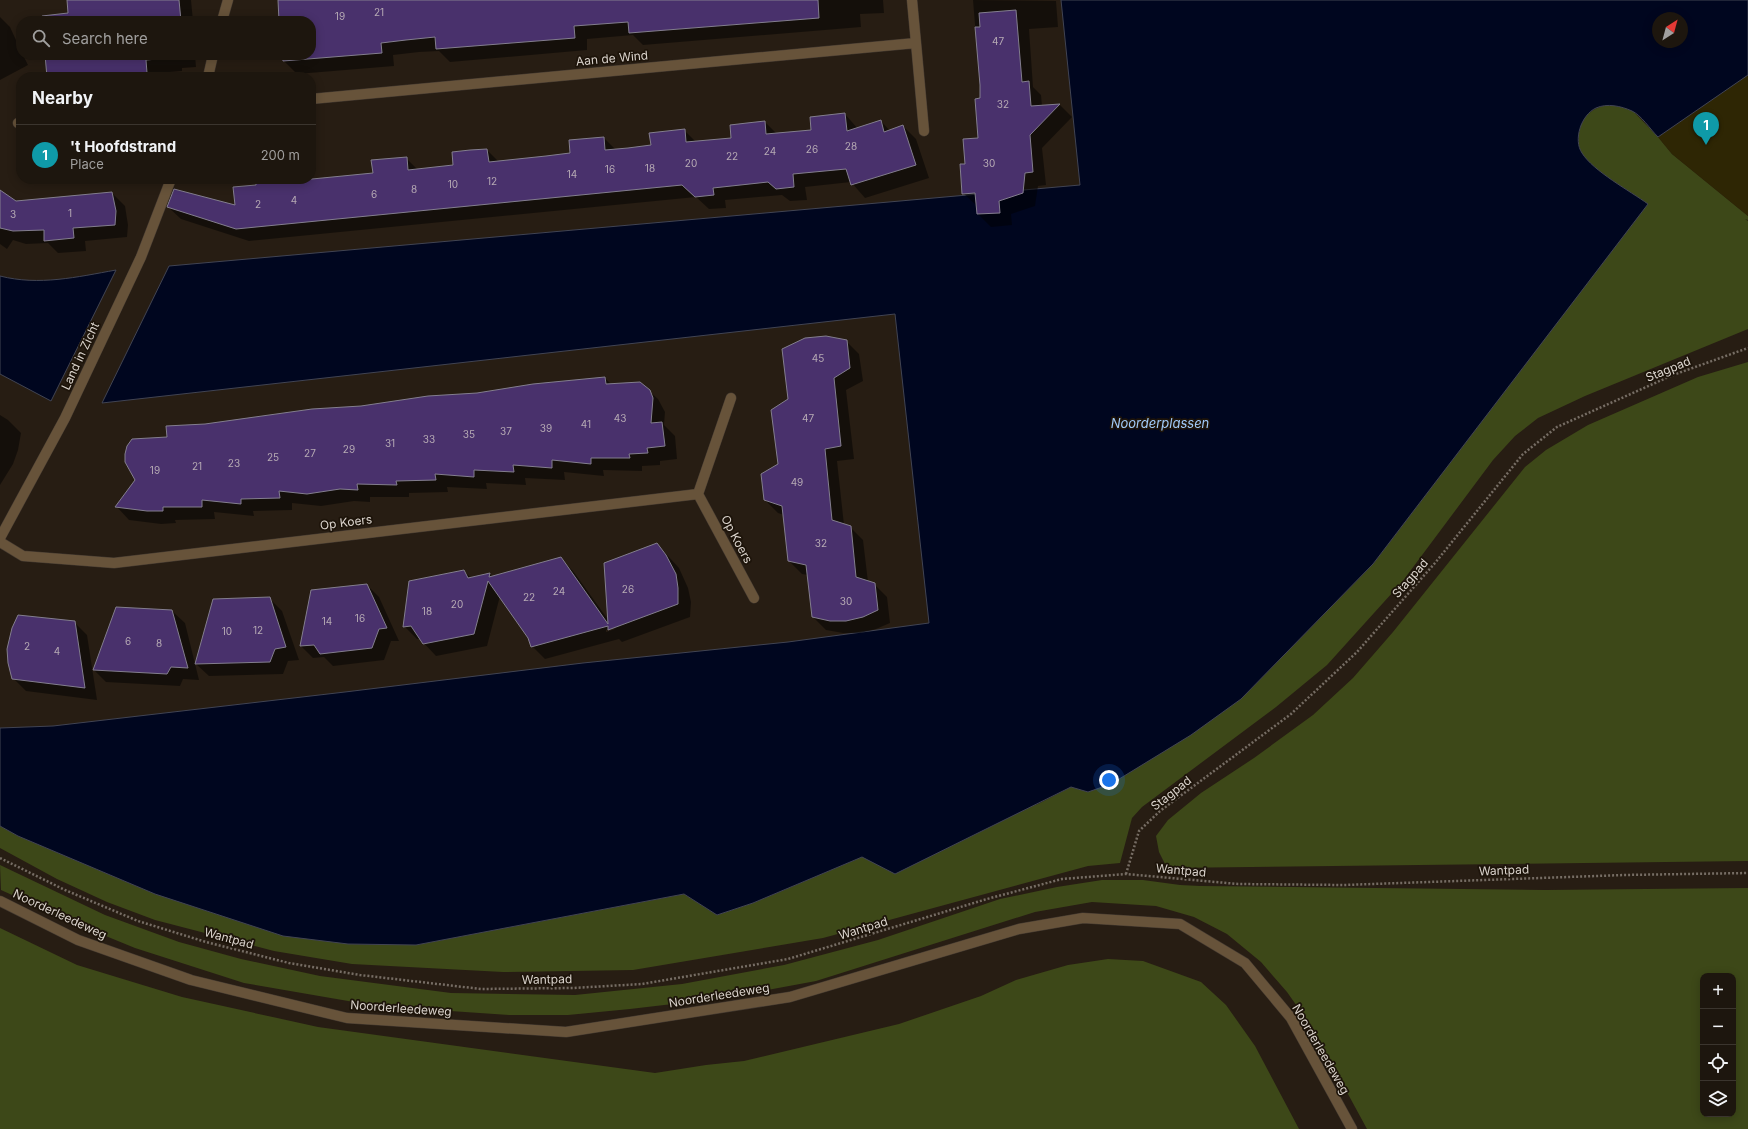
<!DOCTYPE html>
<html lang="en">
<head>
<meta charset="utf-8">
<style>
  body { margin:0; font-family:Inter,sans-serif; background:#251f17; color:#f1f3f6 }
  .controls { position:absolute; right:12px; bottom:12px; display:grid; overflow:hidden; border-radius:8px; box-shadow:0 2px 10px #0003 }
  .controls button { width:36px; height:36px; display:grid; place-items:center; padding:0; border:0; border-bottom:1px solid #3b352e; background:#1d160e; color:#f1f3f6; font:20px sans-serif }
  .compass { position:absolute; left:1652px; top:12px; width:36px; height:36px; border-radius:50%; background:#1d160e; box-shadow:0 2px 10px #0003; rotate:36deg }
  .you { position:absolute; left:1109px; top:780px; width:14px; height:14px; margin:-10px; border:3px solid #fff; border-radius:50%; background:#1a73e8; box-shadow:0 0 0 6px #1a73e833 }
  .badge { display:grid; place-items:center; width:26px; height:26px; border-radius:50%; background:#fa87e7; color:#fff; font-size:13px; font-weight:700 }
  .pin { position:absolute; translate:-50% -33px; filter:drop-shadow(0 1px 2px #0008) }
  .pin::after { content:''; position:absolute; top:21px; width:14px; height:12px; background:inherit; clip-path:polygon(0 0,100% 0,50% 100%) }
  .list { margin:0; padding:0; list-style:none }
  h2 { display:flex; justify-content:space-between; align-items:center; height:52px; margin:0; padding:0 16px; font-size:17px }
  h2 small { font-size:13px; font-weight:400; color:#a09f9e }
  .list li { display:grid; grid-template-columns:26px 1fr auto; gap:12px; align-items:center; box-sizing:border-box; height:60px; padding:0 16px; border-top:1px solid #3b352e }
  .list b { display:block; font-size:15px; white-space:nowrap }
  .list p { margin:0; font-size:13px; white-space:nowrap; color:#a09f9e }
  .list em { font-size:13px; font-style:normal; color:#a09f9e }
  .icon { flex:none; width:22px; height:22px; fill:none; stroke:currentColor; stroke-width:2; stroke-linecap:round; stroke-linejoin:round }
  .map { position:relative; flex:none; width:1748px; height:1129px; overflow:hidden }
  .search { position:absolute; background:#1d160e; box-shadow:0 2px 10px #0003; left:16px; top:16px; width:300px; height:44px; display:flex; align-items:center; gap:10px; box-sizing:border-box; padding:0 14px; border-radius:16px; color:#a09f9e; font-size:15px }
  .panel { position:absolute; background:#1d160e; box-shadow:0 2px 10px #0003; left:16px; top:72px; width:300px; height:112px; border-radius:16px }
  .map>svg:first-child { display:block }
</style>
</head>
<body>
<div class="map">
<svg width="1748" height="1129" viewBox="0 0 1748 1129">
  <rect width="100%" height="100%" fill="#271d13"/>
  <path fill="#3d4818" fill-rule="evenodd" d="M1607 105 1618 106 1633 111 1658 137 1672 154 1748 216V220L1745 219 1748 221V329L1585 396 1538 418 1515 436 1493 460 1402 582 1327 665 1276 707 1142 807 1132 818 1120 863 1088 866 823 938 633 970 503 972 352 964 274 951 155 920 107 902 57 879 0 848V826L18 836 155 894 348 944 416 945 684 894 717 915 753 903 862 857 1038 804 1071 787 1088 792 1241 699 1373 564 1647 204C1630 190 1592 171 1581 153 1577 145 1578 133 1581 125 1586 113 1594 108 1607 105Z
    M1748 362V861L1167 868 1159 852 1156 836 1168 820 1201 793 1254 758 1313 715 1353 678 1393 632 1525 467 1546 450 1588 425 1698 377Z
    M0 865 105 915 179 942 241 959 320 976 451 993 575 995 682 984 784 965 878 940 1000 899 1057 887 1102 880H1143L1180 885 1200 886 1545 890 1748 888V1129H1367L1311 1026 1287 992 1261 962 1227 934 1194 917 1156 906 1092 902 1035 912 816 981 724 998 630 1009 568 1015H509L377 1006 244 983 135 948 74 923 1 890ZM1703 976H1733V1114H1703Z
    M0 928 77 965 182 997 318 1027 655 1073 706 1065 744 1061 899 1024 981 996 1016 980 1068 965 1108 959 1143 961 1201 982 1226 1005 1255 1046 1299 1129H0Z"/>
  <path fill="#2e2604" d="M1748 75V216L1672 154 1658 137Z"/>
  <path fill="#00061f" stroke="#414453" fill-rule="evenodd" d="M1061 0H1748V75L1658 137C1650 129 1641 115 1632 111 1621 106 1607 103 1596 108 1581 115 1573 140 1582 153 1593 171 1630 191 1648 204L1373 564 1241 699 1191 735 1111 784 1088 792 1071 787 895 874 862 857 753 903 717 915 684 894 416 945 348 944 283 936 155 894 18 836 0 826V728L53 726 345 692 583 663 788 642 929 623 895 314 102 403 169 266 1080 185ZM1658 18H1682V42H1658Z
    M116 270 51 401 0 374V276C39 286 77 277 116 270Z"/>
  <path fill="#0007" fill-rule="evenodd" d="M68 0H191L193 21H44L69 14Z
    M279 0H883L884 13 860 14 861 27 643 45 633 35 587 39V50L450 62 439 51 419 52 393 55 394 66 297 74 284 61 283 55H311V21H280Z
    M973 0 1056 1 1058 27 1029 29 1033 87 1041 95 1042 106 1060 105 1072 117 1042 148 1046 185 1038 186 1035 206 1011 214 1012 225 991 227 978 214 977 206 963 193 966 165 979 139 981 99Z
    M0 17 10 27 21 51V55H23L28 65 0 80Z
    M47 55H195L196 67 182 68V71L158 73 159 77H48Z
    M845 114 858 129 881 121 890 131 903 126 916 139 929 178 865 198 851 182 805 187 807 200 790 201 782 195 725 200 726 208 709 209 696 197 249 241 181 219 168 207 236 206 257 186V179H300L302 181 374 174 406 158 418 170 454 166 487 150 499 162 571 154 604 138 616 150 652 146 684 130 696 142 732 138 765 122 777 134 812 130Z
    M0 191 16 202 112 193 125 206 128 225 127 237 85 241 86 251 58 253 48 243 26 244 13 240 7 249 0 244Z
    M846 341 859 354 863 381 846 390 854 459 837 461 844 525 850 527 863 540 868 582 874 584 887 597 890 623 876 629 860 633H843L826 630 813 617 808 575 802 574 789 561 784 515 778 513 765 500 779 464 789 400Z
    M605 378 611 384 640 383 658 399 665 412 664 425 675 436 677 459 660 461V465L642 466V471L603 470 604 476 564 472 565 480 525 478 526 485 486 483 487 489 447 487 448 492 409 493V497H370V502L354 501 321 506 292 503V510L253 511 254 516 214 512 215 519 175 520 176 523 161 524 129 520 117 507 168 438 205 425 477 394Z
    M0 415 8 420 21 433 18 450 13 464 0 485Z
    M657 544 679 568 688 588 691 602 690 617 622 642 619 639 545 659 532 646 529 637 500 596 487 646 436 656 420 639H417L404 626 464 571 471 578 490 574 493 577 560 558 573 571 609 621ZM613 627 615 629 606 632V630Z
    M367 585 379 597 399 641H391L384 660 333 666 324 657 313 658 301 646Z
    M269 598 282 611 299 660 288 661 283 674 209 676 196 664Z
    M172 611 185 623 199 680 183 679 180 686 106 682 94 670Z
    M74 622 87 635 97 700 26 691 13 678Z"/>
  <path fill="#49316c" stroke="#837e8e" d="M67 0H179L181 21H43L42 16 68 13Z
    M278 0H818L819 18 629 33 628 22 574 26 575 38 436 49 435 37 406 40 381 43 382 53 283 61 282 55H311V21H279Z
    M1016 10 1022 82 1029 81 1031 106 1060 104 1030 135 1033 172 1025 173 1023 193 999 201 1000 213 977 214 975 193 962 194 960 164H965L963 139 978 138 975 99 980 98V85L975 27H980L979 13Z
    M45 55H177L169 56V58L146 60 147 73 96 77H47Z
    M845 113 847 131 881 120 884 132 903 125 916 165 851 185 846 169 793 174 794 187 776 189 768 182 713 188 714 195 695 197 682 185 236 229 167 207 174 189 235 205 233 187 256 185V179H312L373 173 371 160 407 157 408 170 453 165 452 152 470 150 487 149 489 162 546 156 570 153 569 140 604 137 605 150 628 148 651 145 649 133 685 129 686 142 731 138 730 125 747 123 765 121 766 134 811 130 810 117Z
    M0 190 16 201 112 192 116 211 115 225 73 228 74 238 44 241V230L13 231 0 228Z
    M826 336 847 340 850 368 834 378 841 446 825 449 832 520 851 526 856 577 875 583 878 610 863 617 846 621H830L812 617 806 565 788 561 782 506 764 500 761 474 778 464 771 410 788 399 782 349 805 338Z
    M605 377 606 384 640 382 650 390 653 398 651 423 662 422 665 446 647 448 648 453 629 454 630 458H591V464L552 460V468L513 465 514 472 474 470V477L435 474 436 480 396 481 397 485 357 484 358 490 340 489 307 494 279 491 280 498 241 499V504L202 500V507H163V511H147L115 507 135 480 125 462V454L127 446 132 439 167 437 166 426 205 424 312 409 361 406 428 396 477 393 533 384Z
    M657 543 666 555 676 574 678 588V604L608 630V626L531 647 528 638 488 581 474 634 423 644 411 626 403 627 409 581 464 570 468 578 490 573 489 577 561 557 608 624 604 563Z
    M367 584 387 628 379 629 372 648 320 654 314 645 300 646 311 590Z
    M270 597 286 647 275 649 270 662 195 664 213 599Z
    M116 607 172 610 188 668 171 667 167 674 93 670Z
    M18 615 75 621 85 688 12 679 8 663 7 649 12 628Z"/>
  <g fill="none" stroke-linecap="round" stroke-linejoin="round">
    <g stroke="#443a31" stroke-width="11">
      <path id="minor" d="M912 0 916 43
        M222 21 228 0
        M208 77 213 55
        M311 99 916 43 924 131
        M18 123H21
        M731 398 698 494 754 598
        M0 538 65 418 141 257 171 179
        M0 542 23 556 114 563 698 494
        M0 901 78 940 191 980 347 1018 566 1032 790 997 1019 929 1083 918 1180 924 1245 963 1291 1018 1352 1129"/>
    </g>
    <path stroke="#766d64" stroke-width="2.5" stroke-dasharray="2 2" stroke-linecap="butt" d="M0 858 65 890 138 921 206 942 289 963 360 975 481 989 573 988 642 984 788 959 987 899 1062 879 1126 874 1238 884 1344 885 1624 875 1748 873
      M1126 874 1139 831 1160 811 1291 714 1357 652 1435 563 1523 454 1557 427 1673 375 1748 348"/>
    <use href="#minor" stroke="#67533a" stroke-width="10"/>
  </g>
  <g text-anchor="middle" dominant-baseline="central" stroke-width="3.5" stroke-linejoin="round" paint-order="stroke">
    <g font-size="10" fill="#b6aab4">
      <text x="379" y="12">21</text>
      <text x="340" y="16">19</text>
      <text x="998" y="41">47</text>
      <text x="1003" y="104">32</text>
      <text x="851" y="146">28</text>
      <text x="812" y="149">26</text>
      <text x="770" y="151">24</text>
      <text x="732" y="156">22</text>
      <text x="691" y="163">20</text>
      <text x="989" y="163">30</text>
      <text x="650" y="168">18</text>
      <text x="610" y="169">16</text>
      <text x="572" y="174">14</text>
      <text x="492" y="181">12</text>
      <text x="453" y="184">10</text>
      <text x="414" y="189">8</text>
      <text x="374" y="194">6</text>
      <text x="294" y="200">4</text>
      <text x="258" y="204">2</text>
      <text x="70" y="213">1</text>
      <text x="13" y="214">3</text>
      <text x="818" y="358">45</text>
      <text x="620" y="418">43</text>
      <text x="808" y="418">47</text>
      <text x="586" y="424">41</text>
      <text x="546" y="428">39</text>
      <text x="506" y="431">37</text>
      <text x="469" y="434">35</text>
      <text x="429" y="439">33</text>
      <text x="390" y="443">31</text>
      <text x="349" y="449">29</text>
      <text x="310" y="453">27</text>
      <text x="273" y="457">25</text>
      <text x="234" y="463">23</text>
      <text x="197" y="466">21</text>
      <text x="155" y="470">19</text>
      <text x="797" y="482">49</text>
      <text x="821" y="543">32</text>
      <text x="628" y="589">26</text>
      <text x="559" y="591">24</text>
      <text x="529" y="597">22</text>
      <text x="846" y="601">30</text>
      <text x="457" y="604">20</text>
      <text x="427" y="611">18</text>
      <text x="360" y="618">16</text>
      <text x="327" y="621">14</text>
      <text x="258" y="630">12</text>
      <text x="227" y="631">10</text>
      <text x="128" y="641">6</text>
      <text x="159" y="643">8</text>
      <text x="27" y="646">2</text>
      <text x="57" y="651">4</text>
    </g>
    <g font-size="12" fill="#dad3cc" stroke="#1d140a">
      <text transform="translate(612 58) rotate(-5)">Aan de Wind</text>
      <text transform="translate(80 356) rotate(-65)">Land in Zicht</text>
      <text transform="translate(1668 369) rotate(-22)">Stagpad</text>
      <text transform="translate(346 522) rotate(-7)">Op Koers</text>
      <text transform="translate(737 539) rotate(62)">Op Koers</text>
      <text transform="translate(1410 578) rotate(-49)">Stagpad</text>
      <text transform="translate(1171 793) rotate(-38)">Stagpad</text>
      <text transform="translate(1181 870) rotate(5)">Wantpad</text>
      <text transform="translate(1504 870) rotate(-2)">Wantpad</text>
      <text transform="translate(60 914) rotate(25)">Noorderleedeweg</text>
      <text transform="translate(863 928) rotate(-17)">Wantpad</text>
      <text transform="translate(229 938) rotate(15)">Wantpad</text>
      <text transform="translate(547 979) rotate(-1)">Wantpad</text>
      <text transform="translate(719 995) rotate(-9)">Noorderleedeweg</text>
      <text transform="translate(401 1008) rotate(4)">Noorderleedeweg</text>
      <text transform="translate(1321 1049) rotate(60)">Noorderleedeweg</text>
    </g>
    <g font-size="13" font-style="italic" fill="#a1caf8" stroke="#1d140a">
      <text x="1160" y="423">Noorderplassen</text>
    </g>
  </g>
</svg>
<div class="controls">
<button>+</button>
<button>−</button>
<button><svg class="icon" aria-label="locate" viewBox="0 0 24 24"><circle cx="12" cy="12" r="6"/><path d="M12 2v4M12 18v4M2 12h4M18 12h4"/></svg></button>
<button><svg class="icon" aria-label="layers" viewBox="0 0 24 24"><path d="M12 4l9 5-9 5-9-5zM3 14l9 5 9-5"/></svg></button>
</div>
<svg class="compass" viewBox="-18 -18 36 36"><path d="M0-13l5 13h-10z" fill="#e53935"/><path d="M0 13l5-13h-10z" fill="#a09f9e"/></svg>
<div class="you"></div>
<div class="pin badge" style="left:1706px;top:145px;background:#0f9aa8">1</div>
<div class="search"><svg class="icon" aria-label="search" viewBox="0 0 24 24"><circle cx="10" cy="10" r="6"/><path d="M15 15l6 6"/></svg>Search here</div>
<section class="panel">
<h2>Nearby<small></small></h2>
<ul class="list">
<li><span class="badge" style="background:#0f9aa8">1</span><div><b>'t Hoofdstrand</b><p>Place</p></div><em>200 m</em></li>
</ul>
</section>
</div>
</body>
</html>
